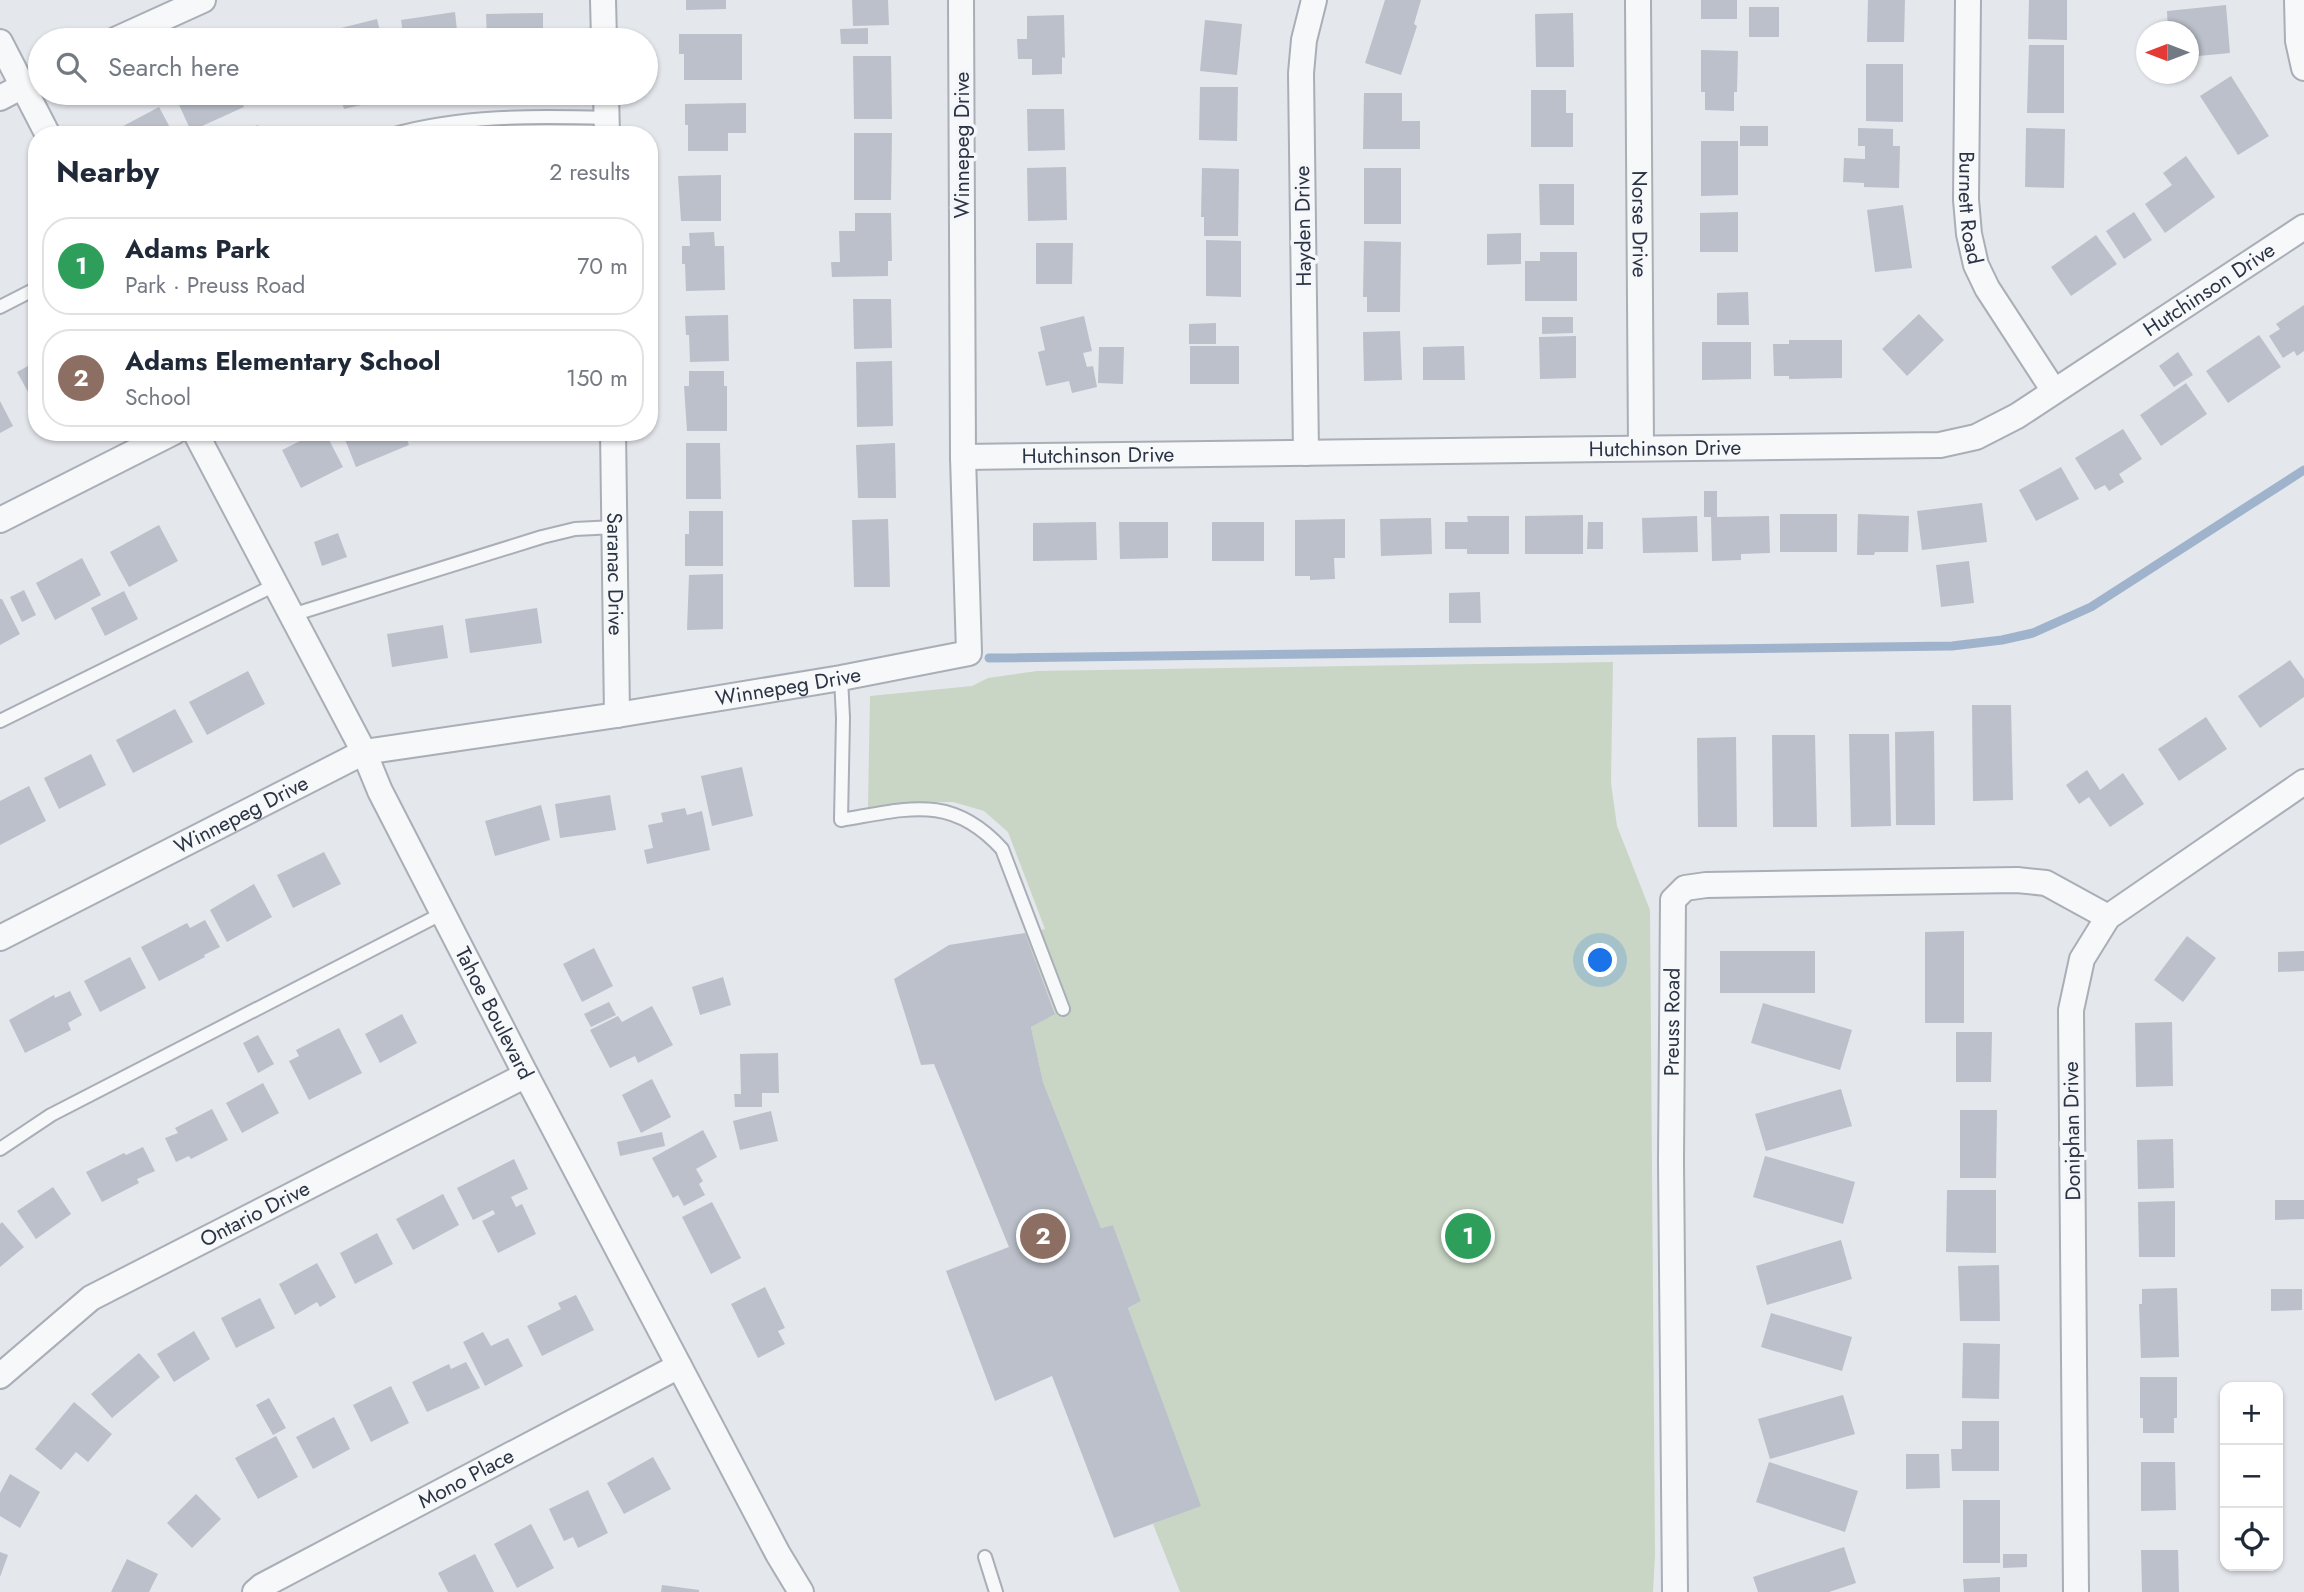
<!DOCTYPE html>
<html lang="en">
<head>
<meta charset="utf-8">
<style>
  body { margin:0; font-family:Jost,sans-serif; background:#f2f2f3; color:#1f2937 }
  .controls { position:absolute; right:21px; bottom:21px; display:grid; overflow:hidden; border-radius:14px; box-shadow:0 2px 5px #0004 }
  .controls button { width:63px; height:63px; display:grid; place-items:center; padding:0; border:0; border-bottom:2px solid #e0e1e3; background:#fff; color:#1f2937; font:35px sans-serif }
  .compass { position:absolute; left:2136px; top:21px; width:63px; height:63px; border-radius:50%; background:#fff; box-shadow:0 2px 5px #0004; rotate:270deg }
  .you { position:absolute; left:1601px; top:961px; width:24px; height:24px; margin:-18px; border:5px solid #fff; border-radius:50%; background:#1a73e8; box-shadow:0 0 0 10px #1a73e833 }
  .badge { display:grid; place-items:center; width:46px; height:46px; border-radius:50%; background:#7c3aed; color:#fff; font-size:23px; font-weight:700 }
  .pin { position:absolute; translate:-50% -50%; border:4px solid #fff; box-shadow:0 2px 7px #0006 }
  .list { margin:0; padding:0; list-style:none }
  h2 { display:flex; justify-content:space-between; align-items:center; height:91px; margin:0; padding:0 28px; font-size:30px }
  h2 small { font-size:23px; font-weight:400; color:#747a83 }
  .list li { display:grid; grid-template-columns:46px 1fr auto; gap:21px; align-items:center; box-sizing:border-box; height:98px; margin:0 14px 14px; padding:0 14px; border:2px solid #e0e1e3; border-radius:28px }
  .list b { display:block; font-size:26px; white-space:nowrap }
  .list p { margin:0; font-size:23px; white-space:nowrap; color:#747a83 }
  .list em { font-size:23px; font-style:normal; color:#747a83 }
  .icon { flex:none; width:38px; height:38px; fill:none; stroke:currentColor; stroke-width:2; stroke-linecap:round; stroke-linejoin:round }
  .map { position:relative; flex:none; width:2304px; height:1592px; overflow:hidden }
  .search { position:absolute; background:#fff; box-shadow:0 2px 5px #0004; left:28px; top:28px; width:630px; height:77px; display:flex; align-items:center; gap:18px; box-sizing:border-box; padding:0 24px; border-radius:38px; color:#747a83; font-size:26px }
  .panel { position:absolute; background:#fff; box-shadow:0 2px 5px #0004; left:28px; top:126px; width:630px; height:315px; border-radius:28px }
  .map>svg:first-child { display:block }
</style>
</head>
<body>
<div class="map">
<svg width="2304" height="1592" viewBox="0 0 2304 1592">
  <rect width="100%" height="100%" fill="#e4e7ec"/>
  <path fill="#c9d6c5" d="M1613 662 1611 783 1617 826 1650 910 1655 1555 1653 1592H1180L1153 1524 1200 1505 1128 1308 1141 1301 1113 1225 1101 1228 1043 1082 1031 1027 1055 1013 1025 933 1045 929 1008 832 984 811 953 802H925L868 809 870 696 972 686 988 678 1037 671Z"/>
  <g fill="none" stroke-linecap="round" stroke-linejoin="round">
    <path stroke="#9fb4cc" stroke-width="9" d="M989 658 1952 646 2002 640 2033 633 2091 607 2304 470"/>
  </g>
  <path fill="#bbc0ca" d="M686 0H726V9L686 10Z
    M852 0H888L889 25 853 26Z
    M1385 0H1421L1414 24 1417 26 1401 75 1365 63Z
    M1701 0H1737V19H1701Z
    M1868 0H1905L1904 42H1867Z
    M2029 0H2067V40L2028 39Z
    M2226 5 2230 53 2188 57V32H2168L2167 11Z
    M1749 7H1779V37H1749Z
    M455 12 458 40H404L401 20Z
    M543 13V40H487L486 14Z
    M1573 13 1574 67H1536L1535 14Z
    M1064 15 1065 58 1062 57V74L1032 75V59H1018L1017 39H1027V16Z
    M377 19 382 40H323L321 33Z
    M1205 20 1242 24 1237 75 1200 71Z
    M868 28V44H841L840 29Z
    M679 34H742V80H684V54H679Z
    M2029 45H2064V113H2027Z
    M1701 50 1738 51 1737 92H1734V111L1705 110V92H1701Z
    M853 56H891L892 119H854Z
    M1866 64H1903V122L1866 121Z
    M2231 76 2269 136 2238 155 2200 96Z
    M1200 87H1238L1237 141 1199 140Z
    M1531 90H1566V113H1573V147H1531Z
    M238 93 244 107 191 131 174 94Z
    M259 93H292L263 103Z
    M339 93H376L378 101 344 109Z
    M1364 93H1402V121H1420V149H1363Z
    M746 103V133H728V151H688V125H685V104Z
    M159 107 174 135H114L112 132Z
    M1027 109H1064L1065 150 1028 151Z
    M258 125 262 135H235Z
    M1740 126H1768V146H1740Z
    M1858 128 1893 129V146H1900L1899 188 1864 187V183L1843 182 1844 158 1865 159V146H1858Z
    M2026 128 2065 129 2064 188 2025 187Z
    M854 133H892L891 200H854Z
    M1701 141H1738V195L1701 196Z
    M2186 156 2215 197 2165 233 2145 204 2172 185 2163 173Z
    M1066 167 1067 220 1028 221 1027 168Z
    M1202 168 1239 169 1238 236H1204V217H1201Z
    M1364 168H1401V224H1364Z
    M721 175V221H681L678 176Z
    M1539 184H1574V225H1540Z
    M1903 205 1912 268 1875 272 1867 210Z
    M1738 212V252H1700V213Z
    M2134 212 2152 240 2124 259 2106 231Z
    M855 213H891L892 261H888V276L832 277 831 262H840L839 231H855Z
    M714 232 715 246H724L725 290 686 291 685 264H682V246H690L689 233Z
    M1521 233V264L1487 265V234Z
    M2096 235 2117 264 2071 296 2051 267Z
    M1206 240 1241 241V297L1206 296Z
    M1364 241 1401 242 1400 312H1367V297H1363Z
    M1036 243H1073L1072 284H1036Z
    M1540 252H1577V301H1525V261H1540Z
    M1748 292 1749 325H1717V293Z
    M853 299H891L892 348 854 349Z
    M2304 305V351L2297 356 2294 351 2283 358 2269 336 2280 329 2276 324Z
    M1919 314 1944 340 1907 376 1882 349Z
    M728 315 729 361 690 362 689 335H686L685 316Z
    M1084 316 1092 351 1083 353 1087 367 1093 366 1097 387 1072 393 1069 381 1046 386 1038 352 1045 350 1040 327Z
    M1542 317H1573V333L1542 334Z
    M1216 323V344H1189V324Z
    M1400 331 1402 380 1364 381 1363 332Z
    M2259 335 2281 367 2228 403 2206 371Z
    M1576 336V378L1540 379 1539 337Z
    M1789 340H1842V378L1789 379V376H1774L1773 344H1789Z
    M1702 342H1751V379L1702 380Z
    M1190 346H1239V384H1190Z
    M1464 346 1465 380H1423V347Z
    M1099 347H1124L1123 384 1098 383Z
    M2178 352 2193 375 2174 387 2159 366Z
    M37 361V408L17 372Z
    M892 361 893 426 857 427 856 362Z
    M689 371H724V386H727V431H687L684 386H689Z
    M2186 383 2207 414 2161 446 2140 415Z
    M0 401 13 426 0 433Z
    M2123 429 2142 459 2119 474 2124 482 2109 491 2105 485 2095 490 2075 458Z
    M318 432H325L343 467 301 488 282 450Z
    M342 432H404L409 445 356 467Z
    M419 432H456V433L421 441Z
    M686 443H720L721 499H686Z
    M895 443 896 498H858L856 445Z
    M2061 467 2079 499 2036 521 2019 490Z
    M1704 491H1717V517L1769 516 1770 553 1741 554V560L1712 561 1711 517H1704Z
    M1982 503 1987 542 1922 550 1917 511Z
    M689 511H723V566H685V534H689Z
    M1780 514H1837V552H1780Z
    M1858 514 1909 516 1908 552H1875L1874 555H1857Z
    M1583 515V554H1525V516Z
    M1467 516H1509V554H1467V549H1445V522H1468Z
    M1697 516 1698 552 1643 553 1642 518Z
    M1431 518 1432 554 1381 556 1380 519Z
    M888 519 890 587H854L852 520Z
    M1345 519V558H1334L1335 579 1310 580V576H1295V520Z
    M1096 522 1097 560 1033 561V523Z
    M1119 522H1168V558L1120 559Z
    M1212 522H1264V561H1212Z
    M1588 522H1603V549H1587Z
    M159 525 178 561 129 587 110 552Z
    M338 533 347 557 322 566 314 542Z
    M82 558 101 595 55 620 36 583Z
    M1969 561 1974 603 1941 607 1936 565Z
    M723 574V629L687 630 689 575Z
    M24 590 36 615 22 622 10 597Z
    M124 591 138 619 105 636 91 608Z
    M1480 592 1481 623H1449V593Z
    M0 599H2L20 634 0 645Z
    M537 608 542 643 470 653 465 619Z
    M443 625 448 658 392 667 387 634Z
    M2290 660 2304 679V697L2260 728 2238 696Z
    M248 671 265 704 207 735 189 702Z
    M1972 705H2011L2013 800 1973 801Z
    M175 709 193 742 133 773 116 740Z
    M2206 717 2227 749 2179 781 2158 749Z
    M1934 731 1935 825H1896L1895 732Z
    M1849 734H1889L1891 826 1851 827Z
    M1772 735H1815L1817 827H1773Z
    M1736 737 1737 827H1698L1697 738Z
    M91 754 106 785 59 809 44 778Z
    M742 767 753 816 712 826 701 776Z
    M2087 770 2100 790 2123 773 2144 804 2110 827 2089 797 2079 804 2066 785Z
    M29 786 46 821 0 845V801Z
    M610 795 616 830 560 838 555 804Z
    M541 805 550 840 495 856 485 821Z
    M685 808 687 815 702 811 710 850 647 864 644 850 653 848 648 825 663 822 661 813Z
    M324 852 341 884 293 908 277 875Z
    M254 884 272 917 227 942 210 910Z
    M205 920 220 947 204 955 205 957 159 981 141 947 187 923 190 928Z
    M1964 931V1023H1925V932Z
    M1025 933 1055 1014 1031 1027 1043 1082 1101 1228 1113 1225 1141 1301 1128 1308 1201 1506 1114 1538 1052 1376 995 1401 946 1271 1009 1247 934 1064 921 1065 894 979 949 945Z
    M2187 936 2216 958 2183 1002 2154 980Z
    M594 948 613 986 582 1002 563 964Z
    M1720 951H1815V993H1720Z
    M2304 951V971L2278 972V952Z
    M130 957 146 988 100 1012 84 981Z
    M723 977 731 1005 700 1015 692 987Z
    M70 991 82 1015 68 1023 71 1030 25 1053 9 1020 54 995 55 998Z
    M609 1002 616 1015 591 1027 584 1014Z
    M1763 1003 1852 1030 1840 1070 1751 1043Z
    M652 1006 673 1045 638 1063 635 1056 610 1068 590 1030 618 1016 622 1022Z
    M402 1014 417 1043 380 1063 365 1034Z
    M2172 1022 2173 1086 2136 1087 2135 1023Z
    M339 1028 362 1073 309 1100 289 1061 299 1056 296 1050Z
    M1956 1032H1992L1991 1082H1956Z
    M258 1035 274 1064 258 1073 243 1043Z
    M778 1053 779 1093H762V1107H735L734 1094H741L740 1054Z
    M652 1079 671 1117 641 1133 622 1095Z
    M263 1083 279 1113 242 1133 226 1103Z
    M1841 1089 1852 1126 1766 1151 1755 1114Z
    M212 1109 228 1140 191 1159 189 1156 176 1162 165 1138 178 1133 175 1128Z
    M1960 1110H1997L1996 1178H1960Z
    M771 1111 778 1141 740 1150 733 1121Z
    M703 1130 717 1157 696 1169 703 1181 699 1184 705 1195 684 1206 678 1195 673 1198 652 1158Z
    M662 1132 665 1146 620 1156 617 1142Z
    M2173 1139 2174 1188 2138 1189 2137 1140Z
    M143 1147 155 1171 137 1179 139 1183 102 1202 86 1172 124 1153 126 1155Z
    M1765 1156 1855 1182 1843 1224 1753 1197Z
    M514 1159 528 1189 511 1197 516 1207 522 1204 536 1234 498 1253 482 1221 495 1214 493 1210 473 1220 457 1188Z
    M53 1187 71 1214 36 1239 17 1211Z
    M1947 1190H1996V1253L1946 1252Z
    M443 1194 459 1225 413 1250 396 1219Z
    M2275 1200H2304V1219L2275 1220Z
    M2175 1201V1257H2139L2138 1202Z
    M712 1202 741 1258 711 1274 682 1217Z
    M2 1222 24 1247 0 1267V1224Z
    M377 1233 393 1264 355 1284 340 1253Z
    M1841 1240 1852 1279 1767 1305 1756 1266Z
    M317 1263 336 1297 320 1307 317 1302 295 1315 279 1284Z
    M1999 1265 2000 1321H1960L1958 1266Z
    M765 1287 785 1328 778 1331 785 1344 758 1358 731 1304Z
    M2177 1288 2179 1357 2141 1358 2139 1304H2142V1289Z
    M2271 1289H2302V1310L2271 1311Z
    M576 1295 594 1330 542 1356 527 1326 561 1309 558 1303Z
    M260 1298 275 1328 236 1348 221 1318Z
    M1771 1313 1852 1337 1842 1371 1761 1347Z
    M194 1331 210 1359 174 1382 157 1354Z
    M483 1332 491 1346 508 1338 523 1366 485 1386 463 1342Z
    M1963 1343 2000 1344 1999 1399 1962 1398Z
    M139 1353 160 1377 112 1418 91 1394Z
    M466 1362 480 1388 427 1412 412 1382 449 1364 451 1369Z
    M2140 1377H2177V1418H2174V1433H2143V1418H2140Z
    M391 1386 409 1423 371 1442 353 1405Z
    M1843 1395 1855 1434 1770 1459 1758 1419Z
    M269 1398 286 1428 273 1435 256 1405Z
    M74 1402 112 1434 88 1462 76 1452 61 1470 35 1449Z
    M334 1417 350 1449 313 1469 296 1437Z
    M1962 1421H1999V1471H1952L1951 1449H1962Z
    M276 1436 298 1477 258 1499 235 1458Z
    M1906 1454H1939L1940 1488 1906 1489Z
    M653 1457 671 1489 624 1514 607 1483Z
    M1769 1462 1858 1491 1845 1532 1756 1502Z
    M2141 1462H2175L2176 1510 2141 1511Z
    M10 1474 40 1492 20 1528 0 1516V1493Z
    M588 1490 608 1533 578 1548 573 1537 564 1541 549 1509Z
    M196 1494 221 1519 192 1548 167 1523Z
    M1963 1500H2000V1563H1963Z
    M531 1524 554 1568 517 1588 494 1544Z
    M1844 1547 1856 1583 1829 1592H1758L1753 1577Z
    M2141 1550H2178L2179 1592H2142Z
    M0 1552 8 1555 0 1577Z
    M475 1554 494 1592H448L438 1573Z
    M2003 1554H2027V1567L2003 1568Z
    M127 1559 158 1574 149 1592H111Z
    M2000 1577V1592H1964L1963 1579Z
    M662 1585 699 1590V1592H661Z"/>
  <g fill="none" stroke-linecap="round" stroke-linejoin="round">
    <g stroke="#a9aeb7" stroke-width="16">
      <path id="service" d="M391 135C461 115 534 116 606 118
        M0 307 37 288
        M292 615 542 537 575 529 615 527
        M841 678 843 718 841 820C908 809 951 793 1002 849L1063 1009
        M0 721 275 585
        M0 1149 51 1115 443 913
        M985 1557 996 1592"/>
    </g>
    <g stroke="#a9aeb7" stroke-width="28">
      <g id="minor">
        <path d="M603 0 604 40"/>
        <path id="s1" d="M1638 0 1641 448"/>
        <path id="s2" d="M1968 0 1966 200 1969 234 1976 265 1987 288 2054 391"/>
        <path d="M2297 0 2298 41 2304 68"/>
        <path d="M115 40 203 0"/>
        <path d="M0 42 48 135"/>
        <path d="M606 93 607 135"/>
        <path d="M0 98 40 77"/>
        <path id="s3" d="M195 432 364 752 380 791 526 1075 778 1554 801 1592"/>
        <path id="s4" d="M613 432 617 715"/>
        <path d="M1306 453 1301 73 1304 40 1314 0"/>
        <path id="s5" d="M963 457 1940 445 1976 437 2017 416 2304 227"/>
        <path d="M0 520 174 432"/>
        <path id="s6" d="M0 938 364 752 617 715 841 678 969 653 963 457 961 0"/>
        <path id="s7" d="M0 1376 91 1298 526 1075"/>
        <path id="s8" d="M255 1592 262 1586 679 1366"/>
        <path id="s9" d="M1675 1592 1671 1161 1673 900 1685 888 1706 885 2017 880 2046 883 2108 917"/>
        <path d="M2076 1592 2071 1010 2082 959 2108 917 2304 782"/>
      </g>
    </g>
    <use href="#service" stroke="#f7f8fa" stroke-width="12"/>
    <use href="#minor" stroke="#f7f8fa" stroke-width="24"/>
  </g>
  <g text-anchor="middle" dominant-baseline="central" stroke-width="7" stroke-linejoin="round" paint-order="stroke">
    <g font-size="21" fill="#2b3445" stroke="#f4f6f9">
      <text transform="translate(962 145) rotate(-90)">Winnepeg Drive</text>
      <text stroke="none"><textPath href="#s2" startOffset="208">Burnett Road</textPath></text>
      <text stroke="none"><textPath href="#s1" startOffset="224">Norse Drive</textPath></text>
      <text transform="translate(1303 226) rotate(-91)">Hayden Drive</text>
      <text stroke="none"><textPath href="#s5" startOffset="1290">Hutchinson Drive</textPath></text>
      <text stroke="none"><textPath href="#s5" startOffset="702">Hutchinson Drive</textPath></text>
      <text stroke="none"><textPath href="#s5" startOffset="135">Hutchinson Drive</textPath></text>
      <text stroke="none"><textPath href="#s4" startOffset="142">Saranac Drive</textPath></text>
      <text stroke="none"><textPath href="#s6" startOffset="838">Winnepeg Drive</textPath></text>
      <text stroke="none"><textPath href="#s6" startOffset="271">Winnepeg Drive</textPath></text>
      <text stroke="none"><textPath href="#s3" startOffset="654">Tahoe Boulevard</textPath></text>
      <text stroke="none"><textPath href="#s9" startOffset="570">Preuss Road</textPath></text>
      <text transform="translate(2072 1131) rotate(-91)">Doniphan Drive</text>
      <text stroke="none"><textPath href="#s7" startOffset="304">Ontario Drive</textPath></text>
      <text stroke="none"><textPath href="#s8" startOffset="240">Mono Place</textPath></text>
    </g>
  </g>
</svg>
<div class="controls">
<button>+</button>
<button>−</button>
<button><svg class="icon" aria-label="locate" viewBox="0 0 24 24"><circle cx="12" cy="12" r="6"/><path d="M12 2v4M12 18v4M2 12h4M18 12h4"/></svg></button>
</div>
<svg class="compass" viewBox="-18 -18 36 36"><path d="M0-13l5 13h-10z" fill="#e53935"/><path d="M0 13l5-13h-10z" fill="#747a83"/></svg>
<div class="you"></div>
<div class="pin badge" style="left:1468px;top:1236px;background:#2e9e5b">1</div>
<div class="pin badge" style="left:1043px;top:1236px;background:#8d6e63">2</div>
<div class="search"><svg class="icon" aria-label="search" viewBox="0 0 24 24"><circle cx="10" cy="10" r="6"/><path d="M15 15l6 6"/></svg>Search here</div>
<section class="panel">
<h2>Nearby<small>2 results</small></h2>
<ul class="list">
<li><span class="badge" style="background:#2e9e5b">1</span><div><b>Adams Park</b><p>Park · Preuss Road</p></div><em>70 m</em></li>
<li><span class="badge" style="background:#8d6e63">2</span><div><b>Adams Elementary School</b><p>School</p></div><em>150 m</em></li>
</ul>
</section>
</div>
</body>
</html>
